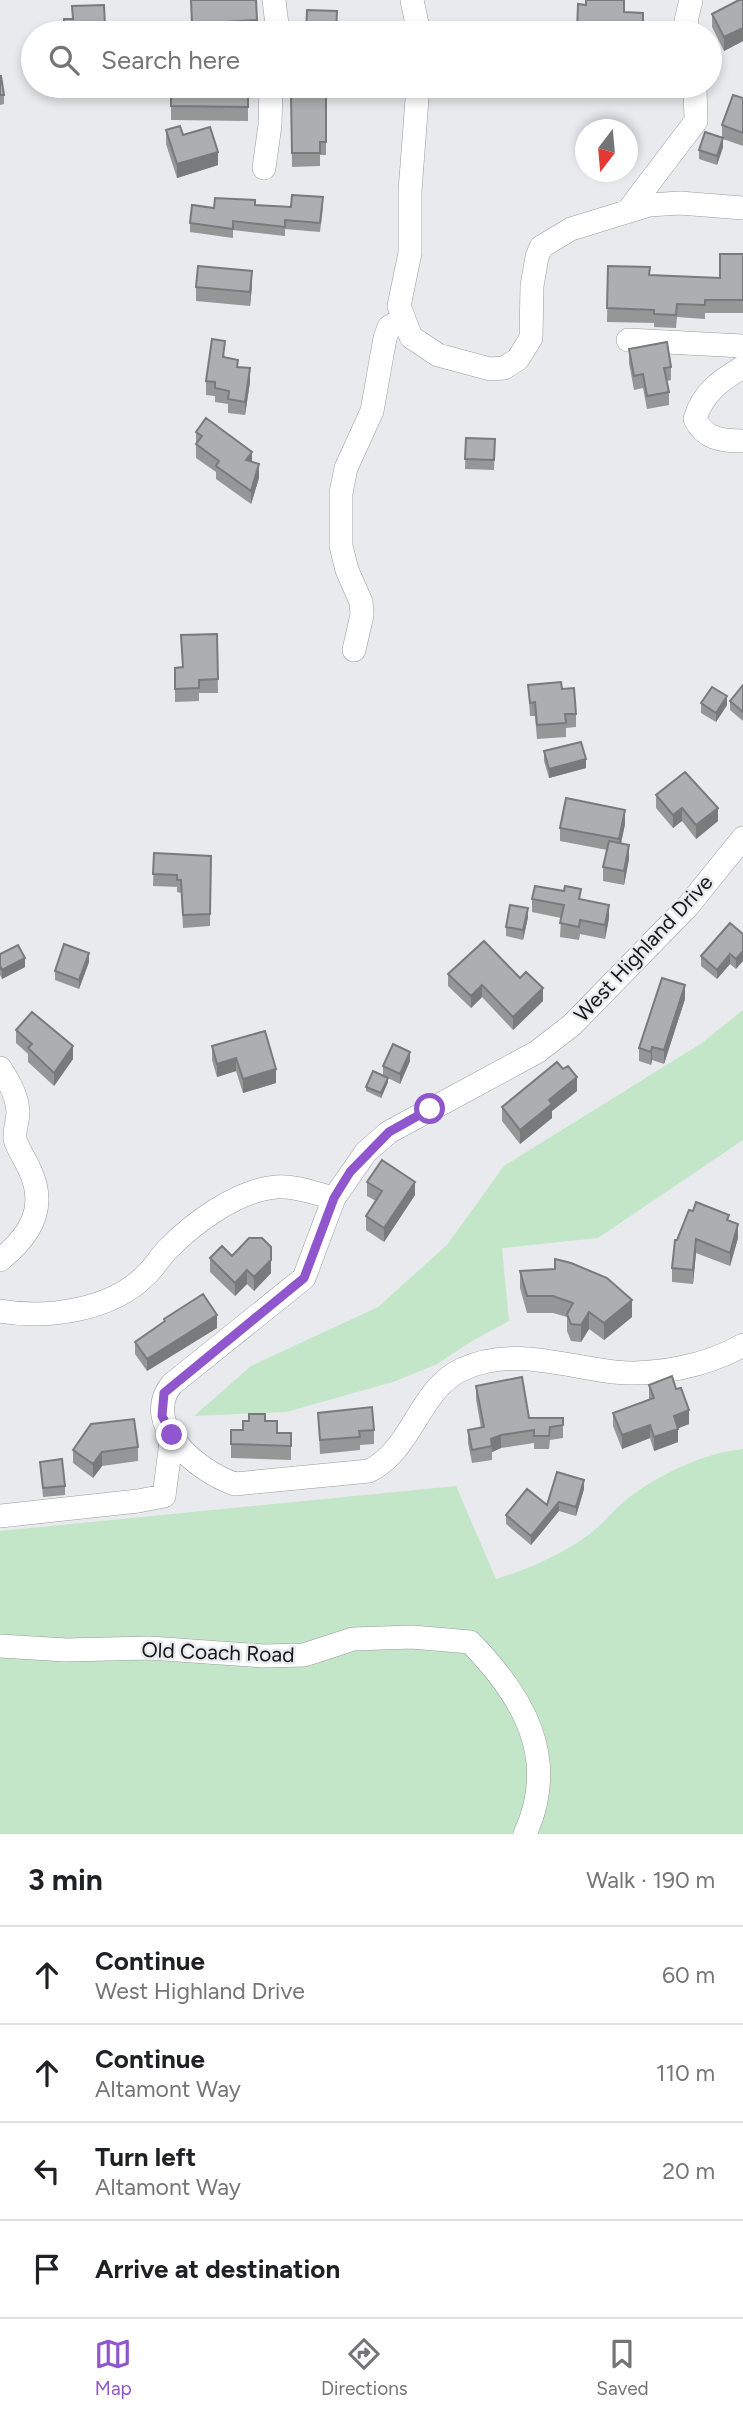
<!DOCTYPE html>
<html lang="en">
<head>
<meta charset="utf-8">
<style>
  body { margin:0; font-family:Figtree,sans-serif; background:#f6f6f6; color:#202124 }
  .compass { position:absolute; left:575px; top:119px; width:63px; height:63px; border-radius:50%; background:#fff; box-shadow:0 4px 10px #0003; rotate:196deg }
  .stop { position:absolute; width:21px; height:21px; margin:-16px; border:5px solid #8f56cd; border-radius:50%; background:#fff }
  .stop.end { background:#8f56cd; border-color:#fff; box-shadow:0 2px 7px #0008 }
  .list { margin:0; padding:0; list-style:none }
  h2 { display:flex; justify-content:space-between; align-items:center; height:91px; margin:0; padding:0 28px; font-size:30px }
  h2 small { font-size:23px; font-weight:400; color:#757577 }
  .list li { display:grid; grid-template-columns:46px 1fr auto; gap:21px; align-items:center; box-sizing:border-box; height:98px; padding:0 28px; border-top:2px solid #e0e0e0 }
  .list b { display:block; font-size:26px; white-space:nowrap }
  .list p { margin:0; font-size:23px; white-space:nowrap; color:#757577 }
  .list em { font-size:23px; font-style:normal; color:#757577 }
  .icon { flex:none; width:38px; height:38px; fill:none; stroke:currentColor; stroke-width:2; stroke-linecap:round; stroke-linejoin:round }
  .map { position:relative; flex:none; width:743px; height:1834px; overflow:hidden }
  .search { position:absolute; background:#fff; box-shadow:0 4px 10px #0003; left:21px; right:21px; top:21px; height:77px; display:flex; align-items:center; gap:18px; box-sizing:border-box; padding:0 24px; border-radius:38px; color:#757577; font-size:26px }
  .sheet { height:483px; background:#fff }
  nav { display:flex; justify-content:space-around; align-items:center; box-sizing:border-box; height:98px; border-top:2px solid #e0e0e0; background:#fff; font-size:19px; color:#757577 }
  nav a { display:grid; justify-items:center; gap:4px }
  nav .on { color:#8f56cd }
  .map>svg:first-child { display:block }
</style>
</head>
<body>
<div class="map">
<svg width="743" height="1834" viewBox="0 0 743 1834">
  <rect width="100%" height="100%" fill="#e8eaee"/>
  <path fill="#c2e6c7" d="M743 1010V1140L598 1238 502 1248 509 1321 472 1341 437 1364 393 1382 286 1412 194 1416 251 1366 378 1307 447 1245 504 1166 702 1043Z
    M743 1449V1834H0V1531L456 1486 496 1579C529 1569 559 1556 587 1536 603 1525 615 1507 631 1496 662 1473 705 1453 743 1449Z"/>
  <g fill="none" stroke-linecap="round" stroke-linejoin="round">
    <g stroke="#999b9e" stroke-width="24">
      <path id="minor" d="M274 0 278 33
        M412 0 419 33
        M689 33 686 21 691 0
        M418 86 410 191V253L399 306 411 337 438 355 490 369 504 368 518 359 531 338 532 286 537 257 541 247 571 229 649 205 680 203 743 208
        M264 168 270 125 271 86
        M627 212 696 121 695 86
        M628 340 743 346
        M743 367C720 381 703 392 695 419 705 439 721 441 743 441
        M354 650 362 615 361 602 347 570 341 546V493L346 468 372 411 385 338 389 327 402 319
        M743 838 688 906 572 1025 537 1052 389 1132 366 1152 334 1198 304 1278 172 1384C139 1424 199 1472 235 1484L369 1471C412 1450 419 1390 461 1370 512 1346 562 1366 614 1372 655 1376 707 1366 743 1345
        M0 1068C9 1082 17 1095 18 1112 18 1121 14 1130 15 1139 17 1148 25 1159 29 1168 48 1207 31 1235 0 1260
        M0 1311C46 1319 111 1311 146 1275 154 1268 159 1258 167 1250 193 1223 238 1190 276 1187 294 1185 317 1194 334 1198
        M0 1516 138 1501 164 1496 172 1435
        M0 1646 66 1650 150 1648 264 1656 304 1655 353 1639 412 1637 470 1642C523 1696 560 1758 525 1834"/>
    </g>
    <use href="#minor" stroke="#fff" stroke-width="23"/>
  </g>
  <path fill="#949698" d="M191 0 257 20V33H192Z
    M743 0V41L724 51 712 27V14Z
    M104 5 105 33H64L72 19Z
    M0 76 4 95V104L0 105Z
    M171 86 248 89V121L171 120Z
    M576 86H613V94L576 92Z
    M291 96H326V155H320V166L292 167Z
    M743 98V146L723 139V147L717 165 699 159V150L722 137V125Z
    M166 130 183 135 218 165 177 178 166 144Z
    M255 205 291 207H323L320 232 285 229V236L233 230V238L190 232V223L214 208Z
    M743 254V313H705V319L677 317 676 328 654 327V323L607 322 608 266 650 275 720 278Z
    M252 285 250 306 196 301V287Z
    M629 349 671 367V380L667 381 669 392V405L647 409 643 388 634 390 629 363Z
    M225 355V358L238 367 250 382 245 415 228 413V404L215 402V396L206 395V381Z
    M196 432 252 462 259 478 251 504 216 479V472L196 458Z
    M466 438 495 439 494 470 465 469Z
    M217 634 218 693H199V701L175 702V668L182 667Z
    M528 685 562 689 576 714V727L566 728V737L537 739 535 716H530Z
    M743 685V721L730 710V701Z
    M701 703 727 705 716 722 701 713Z
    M544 751 586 768 549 778 544 761Z
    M656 795 718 821 696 839 682 821 673 828 656 808Z
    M625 824 621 843 629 859 624 885 603 881V867L607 850 560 841V828Z
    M154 853 211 856 210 926 183 928 181 893 177 892V887L153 886Z
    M532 899 581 900 609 918 605 939 580 934 579 940 560 937 561 918 532 912Z
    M528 917 523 940 506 936V927Z
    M743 934 736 969 730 964 717 979 701 966V956Z
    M0 954 25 967 2 979 0 975Z
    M89 962 79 989 55 980V971Z
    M448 974 543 1001 513 1030 482 997 471 1008 448 986Z
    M685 999 664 1064 652 1060 651 1065 639 1061V1048Z
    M16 1030 73 1059 54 1086 28 1062V1054L16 1043Z
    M265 1031 276 1083 243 1093 236 1071 217 1077 212 1060V1046Z
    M410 1061 400 1084 388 1078V1082L381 1098 366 1091V1087L383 1075V1066Z
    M577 1091 552 1111V1118L520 1144 502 1121V1107Z
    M367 1182 415 1195 384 1242 366 1230V1216L376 1201 367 1196Z
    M729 1221 738 1238 730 1266 696 1253 693 1284 672 1282V1268L677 1240Z
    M232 1256 271 1273 254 1291 247 1284 235 1296 210 1272V1258Z
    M520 1271 632 1317 604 1340 589 1329 581 1342 571 1341 567 1331V1317L553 1313H527L520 1288Z
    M164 1319 217 1328 147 1371 135 1354V1342L164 1322Z
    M649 1385 689 1424 678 1428V1442L654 1451 650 1438 622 1449 613 1426V1413L649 1399Z
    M476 1386 529 1418 563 1425V1438L550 1440 549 1449H534V1443L501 1448 492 1452V1460L472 1463 468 1443V1430L481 1428 476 1399Z
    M318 1413 374 1430V1444L360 1445V1450L320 1454Z
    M265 1421 277 1433H291V1460L231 1458V1430H243Z
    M138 1447V1461L102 1466 93 1478 73 1463V1450Z
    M40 1462 65 1486V1495L43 1497Z
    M584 1489 576 1516 559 1511 531 1545 506 1524V1515L547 1505Z"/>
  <path fill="#787a7c" d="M743 28V41L724 51V37Z
    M723 138V147L717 165V156Z
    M218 152V165L177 178V164Z
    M252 271V285L250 306V292Z
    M250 368V382L245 415V402Z
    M252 452V465L246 460Z
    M259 464V478L251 504V491Z
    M727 696V705L716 722V713Z
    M586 759V768L549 778V769Z
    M682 808V821L673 828V815Z
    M718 808V821L696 839V825Z
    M625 810V824L619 853V839Z
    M629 845V859L624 885V871Z
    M609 905V918L605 939V925Z
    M528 908V917L523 940V930Z
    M743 951V961L736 969V959Z
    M89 953V962L79 989V980Z
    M730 954V964L717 979V970Z
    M25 958V967L2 979V970Z
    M482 985V997L471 1008V996Z
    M685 985V999L664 1064V1050Z
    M543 988V1001L513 1030V1017Z
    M73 1046V1059L54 1086V1073Z
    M652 1047V1060L651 1065V1052Z
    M410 1052V1061L400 1084V1074Z
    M236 1058V1071L217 1077V1064Z
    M276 1069V1083L243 1093V1079Z
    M577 1077V1091L552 1111V1118L520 1144V1130L549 1100Z
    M388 1078V1082L381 1098V1093Z
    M415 1182V1195L384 1242V1228Z
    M738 1224V1238L730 1266V1253Z
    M696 1239V1253L693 1284V1270Z
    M271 1260V1273L254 1291V1277Z
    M247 1270V1284L235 1296V1283Z
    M632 1300V1317L604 1340V1323Z
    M589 1312V1329L581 1342V1325Z
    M217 1315V1328L147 1371V1359Z
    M689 1410V1424L674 1430V1416Z
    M650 1425V1438L622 1449V1435Z
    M678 1429V1442L654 1451V1437Z
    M501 1435V1448L492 1452 491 1439Z
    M102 1452V1466L93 1478V1464Z
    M584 1480V1489L576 1516V1507Z
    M559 1502V1511L531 1545V1536Z"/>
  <path fill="#acaeb1" stroke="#787a7c" stroke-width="2" d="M191 0H256L257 20 192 24Z
    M586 0H624V12L643 13V33H577L578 4 586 5Z
    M739 0H743V28L724 37 712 14Z
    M104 5 105 26H92L93 33H64V19H73L72 6Z
    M307 10 337 11 336 33H306Z
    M0 76H1L4 95H0Z
    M171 86H223V88L248 89V107L171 106Z
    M733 95 743 98V133L722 125Z
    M291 96H326V142H320V153H292Z
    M180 126 183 135 210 127 218 152 177 164 166 130Z
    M705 132 723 138 717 156 699 150Z
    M292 195 323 197 320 223 285 220V227L233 221V229L190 223 192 205 214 208 215 198 255 200V205L291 207Z
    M720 254H743V300H705V305L677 304 676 315 654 314V310L607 308 608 266 650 267 649 275 720 278Z
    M198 266 252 271 250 292 196 287Z
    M212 339 225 341 223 357 238 360 237 367 250 368 245 402 228 399 229 391 215 388V382L206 381Z
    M667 342 671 367 664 368 669 392 647 396 643 374 634 376 629 349Z
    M206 418 252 452 246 460 259 464 251 491 216 466 219 461 196 444 202 436 196 432Z
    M466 438 495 439 494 460 465 459Z
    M217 634 218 679 199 680V688L175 689V668L183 667 181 635Z
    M561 682 562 689 574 688 576 714H565L566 723 537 725 535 702 530 703 528 685Z
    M743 685V712L730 701Z
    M712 687 727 696 716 713 701 703Z
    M581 742 586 759 549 769 544 751Z
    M685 772 718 808 696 825 682 808 673 815 656 795Z
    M566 798 625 810 619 839 560 828Z
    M609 841 629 845 624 871 603 867Z
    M154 853 211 856 210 914 183 915 181 880H177V875L153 874Z
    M535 886 564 891 565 886 581 889 579 899 609 905 605 925 580 920 579 927 560 923 564 905 532 899Z
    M510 905 528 908 523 930 506 927Z
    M730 923 743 934V951L736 959 730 954 717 970 701 956Z
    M484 941 520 978 526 972 543 988 513 1017 482 985 471 996 448 974Z
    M64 944 89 953 79 980 55 971Z
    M18 945 25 958 2 970 0 966V954Z
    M662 978 685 985 664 1050 652 1047 651 1052 639 1048Z
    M32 1012 73 1046 54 1073 28 1048 32 1044 16 1030Z
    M265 1031 276 1069 243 1079 236 1058 217 1064 212 1046Z
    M393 1044 410 1052 400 1074 383 1066Z
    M557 1062 563 1069 568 1066 577 1077 549 1100 552 1104 520 1130 502 1107Z
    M373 1071 388 1078 381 1093 366 1087Z
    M382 1160 415 1182 384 1228 366 1216 382 1191 367 1182Z
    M696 1202 729 1215 727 1220 738 1224 730 1253 696 1239 693 1270 672 1268 675 1240H677L689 1210 693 1211Z
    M249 1238H262L271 1247V1260L254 1277 247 1270 235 1283 210 1258 222 1246 232 1256Z
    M555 1259 571 1263 607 1278 632 1300 604 1323 589 1312 581 1325 571 1324 567 1314 573 1303 553 1296H527L520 1271 555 1269Z
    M203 1294 217 1315 147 1359 135 1342 165 1321 164 1319Z
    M672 1376 676 1389 681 1388 689 1410 674 1416 678 1429 654 1437 650 1425 622 1435 613 1413 654 1398 649 1385Z
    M522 1377 529 1418H563V1425L550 1427 549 1436H534V1430L501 1435 491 1439 492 1446 472 1450 468 1430 484 1427 476 1386Z
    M372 1407 374 1430 359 1431 360 1437 320 1440 318 1413Z
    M249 1414H265V1421H277V1433H291V1446L231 1444V1430H243V1421H249Z
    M134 1419 138 1447 102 1452 93 1464 73 1450 91 1424Z
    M62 1459 65 1486 43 1488 40 1462Z
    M557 1472 584 1480 576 1507 559 1502 531 1536 506 1515 527 1489 547 1505Z"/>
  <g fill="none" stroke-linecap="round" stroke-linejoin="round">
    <path stroke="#8f56cd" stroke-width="9" d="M172 1435 162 1416 164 1393 304 1278 334 1198 350 1172 389 1132 430 1109"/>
  </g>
  <g text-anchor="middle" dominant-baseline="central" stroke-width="5" stroke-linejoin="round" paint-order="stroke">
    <g font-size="21" fill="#161718" stroke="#e8eaee">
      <text transform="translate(643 948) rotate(-47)">West Highland Drive</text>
      <text transform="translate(218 1652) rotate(2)">Old Coach Road</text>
    </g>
  </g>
</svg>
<svg class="compass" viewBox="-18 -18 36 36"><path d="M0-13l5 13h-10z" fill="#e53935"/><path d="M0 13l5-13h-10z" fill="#757577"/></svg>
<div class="stop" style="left:430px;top:1109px"></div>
<div class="stop end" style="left:172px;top:1435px"></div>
<div class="search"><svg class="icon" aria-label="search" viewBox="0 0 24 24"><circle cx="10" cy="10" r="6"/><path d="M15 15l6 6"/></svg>Search here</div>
</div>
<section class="sheet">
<h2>3 min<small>Walk · 190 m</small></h2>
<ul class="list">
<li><svg class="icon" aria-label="ahead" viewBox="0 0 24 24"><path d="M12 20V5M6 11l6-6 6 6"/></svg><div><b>Continue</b><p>West Highland Drive</p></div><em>60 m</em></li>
<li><svg class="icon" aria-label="ahead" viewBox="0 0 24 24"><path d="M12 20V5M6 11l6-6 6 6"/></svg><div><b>Continue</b><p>Altamont Way</p></div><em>110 m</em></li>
<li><svg class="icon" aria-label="left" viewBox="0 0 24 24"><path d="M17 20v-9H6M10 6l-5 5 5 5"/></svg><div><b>Turn left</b><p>Altamont Way</p></div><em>20 m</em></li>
<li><svg class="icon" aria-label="arrive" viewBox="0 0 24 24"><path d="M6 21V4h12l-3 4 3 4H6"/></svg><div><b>Arrive at destination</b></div></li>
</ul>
</section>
<nav>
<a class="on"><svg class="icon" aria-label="map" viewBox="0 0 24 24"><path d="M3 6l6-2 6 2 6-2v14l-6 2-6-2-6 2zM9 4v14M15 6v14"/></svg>Map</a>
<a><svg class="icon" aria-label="directions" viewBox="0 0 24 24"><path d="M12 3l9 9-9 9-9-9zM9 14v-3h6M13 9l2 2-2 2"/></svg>Directions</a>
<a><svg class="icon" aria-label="saved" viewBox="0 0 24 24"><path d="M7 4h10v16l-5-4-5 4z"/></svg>Saved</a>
</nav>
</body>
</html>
